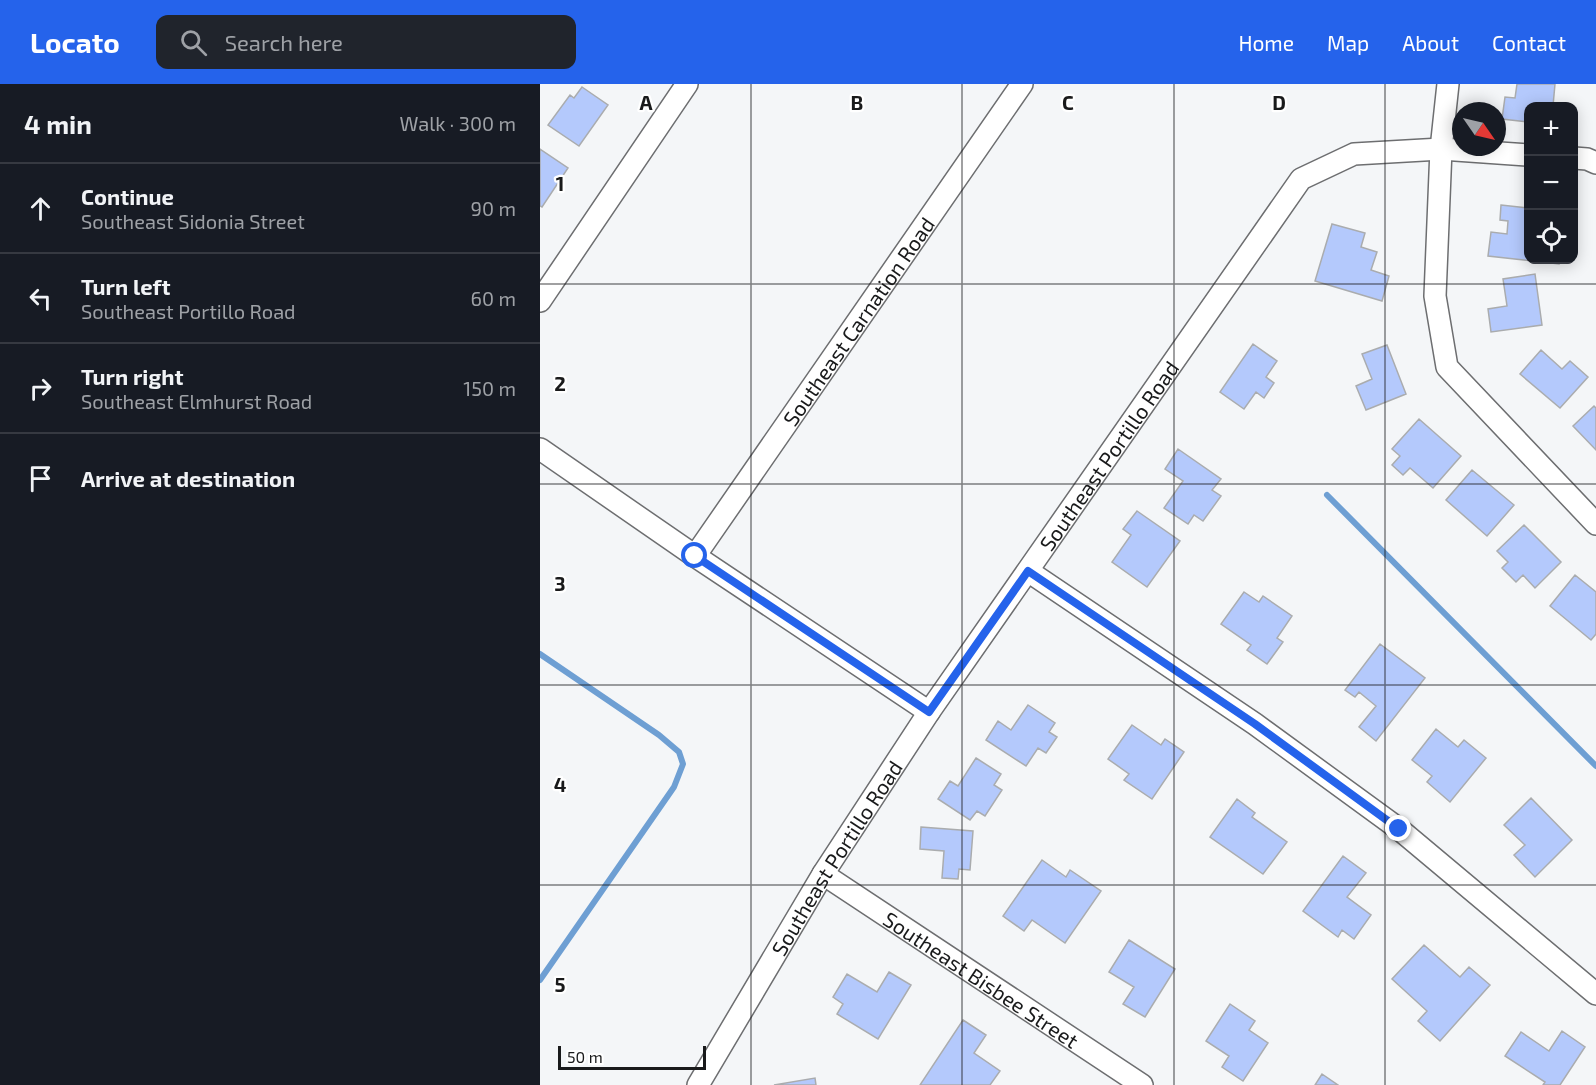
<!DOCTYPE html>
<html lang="en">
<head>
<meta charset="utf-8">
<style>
  body { margin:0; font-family:"Exo 2",sans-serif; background:#20242c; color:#f1f3f6 }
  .controls { position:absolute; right:18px; top:18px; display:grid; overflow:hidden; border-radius:12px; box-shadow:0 3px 15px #0003 }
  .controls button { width:54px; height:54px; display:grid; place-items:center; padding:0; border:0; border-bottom:2px solid #363941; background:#171b24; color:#f1f3f6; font:30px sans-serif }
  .compass { position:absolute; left:912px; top:18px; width:54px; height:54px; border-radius:50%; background:#171b24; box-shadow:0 3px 15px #0003; rotate:124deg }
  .scale { position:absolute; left:18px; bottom:15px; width:148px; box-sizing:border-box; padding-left:6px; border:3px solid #191a1b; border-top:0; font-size:16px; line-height:21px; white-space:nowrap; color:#191a1b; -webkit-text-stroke:4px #fff; paint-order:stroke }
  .stop { position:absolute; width:18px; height:18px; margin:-14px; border:4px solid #2563eb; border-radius:50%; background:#fff }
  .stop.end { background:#2563eb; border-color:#fff; box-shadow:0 2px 6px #0008 }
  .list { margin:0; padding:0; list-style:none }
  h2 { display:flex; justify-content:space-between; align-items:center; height:78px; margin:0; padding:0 24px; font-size:26px }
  h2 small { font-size:20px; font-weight:400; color:#9ea1a6 }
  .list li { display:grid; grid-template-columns:39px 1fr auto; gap:18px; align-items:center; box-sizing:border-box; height:90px; padding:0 24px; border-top:2px solid #363941 }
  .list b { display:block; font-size:22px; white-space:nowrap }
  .list p { margin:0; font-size:20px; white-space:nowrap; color:#9ea1a6 }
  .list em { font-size:20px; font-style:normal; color:#9ea1a6 }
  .icon { flex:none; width:33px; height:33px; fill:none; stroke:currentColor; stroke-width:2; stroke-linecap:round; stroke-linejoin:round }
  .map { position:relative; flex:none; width:1056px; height:1001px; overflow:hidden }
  header { display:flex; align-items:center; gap:36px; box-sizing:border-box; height:84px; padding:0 30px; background:#2563eb; color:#fff }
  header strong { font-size:28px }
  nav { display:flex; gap:33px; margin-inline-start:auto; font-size:21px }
  .search { width:420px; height:54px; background:#20242c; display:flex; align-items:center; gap:15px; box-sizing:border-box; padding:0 21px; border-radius:12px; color:#9ea1a6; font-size:22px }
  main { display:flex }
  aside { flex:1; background:#171b24 }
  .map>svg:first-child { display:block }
</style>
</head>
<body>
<header>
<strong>Locato</strong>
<div class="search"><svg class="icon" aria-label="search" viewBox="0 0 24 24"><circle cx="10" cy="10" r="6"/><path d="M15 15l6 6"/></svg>Search here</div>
<nav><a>Home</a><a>Map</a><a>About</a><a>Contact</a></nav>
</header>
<main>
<aside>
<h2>4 min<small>Walk · 300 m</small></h2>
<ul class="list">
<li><svg class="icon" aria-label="ahead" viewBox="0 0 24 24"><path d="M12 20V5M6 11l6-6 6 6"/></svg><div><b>Continue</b><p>Southeast Sidonia Street</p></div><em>90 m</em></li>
<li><svg class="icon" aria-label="left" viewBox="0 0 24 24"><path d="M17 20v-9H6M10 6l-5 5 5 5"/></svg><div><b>Turn left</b><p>Southeast Portillo Road</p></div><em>60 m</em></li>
<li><svg class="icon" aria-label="right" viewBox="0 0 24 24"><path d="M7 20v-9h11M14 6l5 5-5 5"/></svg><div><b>Turn right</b><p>Southeast Elmhurst Road</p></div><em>150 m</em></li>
<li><svg class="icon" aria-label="arrive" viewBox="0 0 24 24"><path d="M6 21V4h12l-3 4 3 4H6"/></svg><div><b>Arrive at destination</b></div></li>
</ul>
</aside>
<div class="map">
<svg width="1056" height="1001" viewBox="0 0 1056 1001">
  <rect width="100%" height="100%" fill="#f4f6f8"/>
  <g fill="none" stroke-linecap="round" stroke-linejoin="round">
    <path stroke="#6e9fd3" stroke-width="6" d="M787 411 1056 682
      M0 570 119 651 139 668 143 680 134 703 0 896"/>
  </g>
  <path fill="#b4c9fc" stroke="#aaacae" stroke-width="1.5" d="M977 0H1015L1013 22H988V38L962 35 965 13 975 14Z
    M42 3 68 21 39 62 8 41 30 11 34 14Z
    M0 65 28 84 2 123 0 122Z
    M961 121 988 124V176H1019V180L948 172 951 148 967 150 968 137 960 136Z
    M792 140 825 149 821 163 837 168 831 186 849 192 842 217 775 197Z
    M995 190 1002 241 951 248 948 225 967 222 963 195Z
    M713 260 737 277 726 293 734 299 724 314 716 308 704 325 680 308Z
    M847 261 866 310 826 326 816 302 832 295 822 270Z
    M1001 266 1022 285 1030 277 1048 293 1020 324 980 290Z
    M1054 322 1056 324V366L1033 342Z
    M879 335 921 372 893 404 870 384 863 391 852 381 860 372 852 365Z
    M638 365 681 395 672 406 681 412 663 437 654 431 648 440 624 424 643 397 625 385Z
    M932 386 974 421 947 452 906 416Z
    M597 427 640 457 607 503 572 478 591 451 583 445Z
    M984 441 1021 478 995 504 983 491 976 498 962 484 968 478 957 467Z
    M1035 491 1056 508V550L1051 556 1010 522Z
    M704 508 719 518 723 512 752 532 737 554 743 558 727 580 707 566 711 561 681 540Z
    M840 560 885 594 836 657 819 643 836 622 819 608 815 613 805 606Z
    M488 621 515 639 509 648 517 653 506 669 498 664 486 682 446 656 458 637 471 646Z
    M592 641 621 661 625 655 644 668 612 715 584 696 589 690 568 675Z
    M896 645 918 663 924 656 946 674 910 718 887 698 892 692 872 676Z
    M436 674 461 690 454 701 462 706 445 732 437 727 430 736 398 715 410 697 418 702Z
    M991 714 1032 756 995 793 974 771 985 761 964 741Z
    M697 715 715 729 712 733 747 758 723 790 670 753Z
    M381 743 433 747 430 786 419 785 418 795 402 794 404 767 380 765Z
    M803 772 826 789 807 813 831 831 814 855 802 846 798 853 763 827Z
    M502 776 526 793 530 786 561 807 525 859 492 836 484 847 463 832Z
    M589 856 635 885 605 933 583 920 594 903 569 888Z
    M884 861 920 893 929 883 950 901 900 957 878 937 887 927 852 895Z
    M349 888 371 901 338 955 297 930 303 920 293 913 307 890 337 908Z
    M690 920 715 937 709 946 728 959 703 997 682 983 689 972 666 957Z
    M423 936 446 951 434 969 460 987 450 1001H380Z
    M1022 947 1045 963 1020 1001H1003L1005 998 965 972 981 948 1009 967Z
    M782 990 798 1001H775Z
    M275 994 276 1001H234Z"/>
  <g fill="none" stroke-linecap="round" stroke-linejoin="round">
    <g stroke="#6d6e70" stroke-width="24">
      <g id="minor">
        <path d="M908 0 901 65 895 212 907 283 1056 440"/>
        <path d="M1034 74 1047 75 1056 79"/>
        <path d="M0 217 147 0"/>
        <path d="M0 365 155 472 389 628"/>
        <path id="s1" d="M155 472 482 0"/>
        <path d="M488 487 715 640 859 745 1056 910"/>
        <path id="s2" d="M283 790 602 1001"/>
        <path id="s3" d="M158 1001 283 790 389 628 761 95 814 70 901 65 988 71"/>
      </g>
    </g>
    <use href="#minor" stroke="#fff" stroke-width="21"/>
  </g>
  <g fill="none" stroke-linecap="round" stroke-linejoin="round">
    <path stroke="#2563eb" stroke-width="8" d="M155 472 389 628 488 487 715 640 859 745"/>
  </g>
  <path fill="none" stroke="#191a1b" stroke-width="1.5" stroke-opacity="0.55" d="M211 0V1001M422 0V1001M634 0V1001M845 0V1001M0 200H1056M0 400H1056M0 601H1056M0 801H1056"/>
  <g text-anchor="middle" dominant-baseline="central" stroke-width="4.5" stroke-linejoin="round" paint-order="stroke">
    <g font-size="21" fill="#191a1b" stroke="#fff">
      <text stroke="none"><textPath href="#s1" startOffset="286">Southeast Carnation Road</textPath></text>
      <text stroke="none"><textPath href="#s3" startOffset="752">Southeast Portillo Road</textPath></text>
      <text stroke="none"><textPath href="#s3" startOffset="266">Southeast Portillo Road</textPath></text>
      <text stroke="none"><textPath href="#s2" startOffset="190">Southeast Bisbee Street</textPath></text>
    </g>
  </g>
  <g font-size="20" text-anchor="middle" font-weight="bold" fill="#191a1b" stroke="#fff" stroke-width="4.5" stroke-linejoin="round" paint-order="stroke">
    <text x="106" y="26">A</text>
    <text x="317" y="26">B</text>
    <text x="528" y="26">C</text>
    <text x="739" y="26">D</text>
    <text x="20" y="107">1</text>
    <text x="20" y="307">2</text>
    <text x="20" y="507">3</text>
    <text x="20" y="708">4</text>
    <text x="20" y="908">5</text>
  </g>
</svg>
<div class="controls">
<button>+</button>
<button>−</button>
<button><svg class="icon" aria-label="locate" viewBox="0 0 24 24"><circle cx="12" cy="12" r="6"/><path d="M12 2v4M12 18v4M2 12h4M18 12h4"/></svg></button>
</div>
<svg class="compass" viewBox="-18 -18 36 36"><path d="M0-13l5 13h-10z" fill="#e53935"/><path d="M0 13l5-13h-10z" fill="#9ea1a6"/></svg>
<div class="scale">50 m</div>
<div class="stop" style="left:155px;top:472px"></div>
<div class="stop end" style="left:859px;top:745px"></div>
</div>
</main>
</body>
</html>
